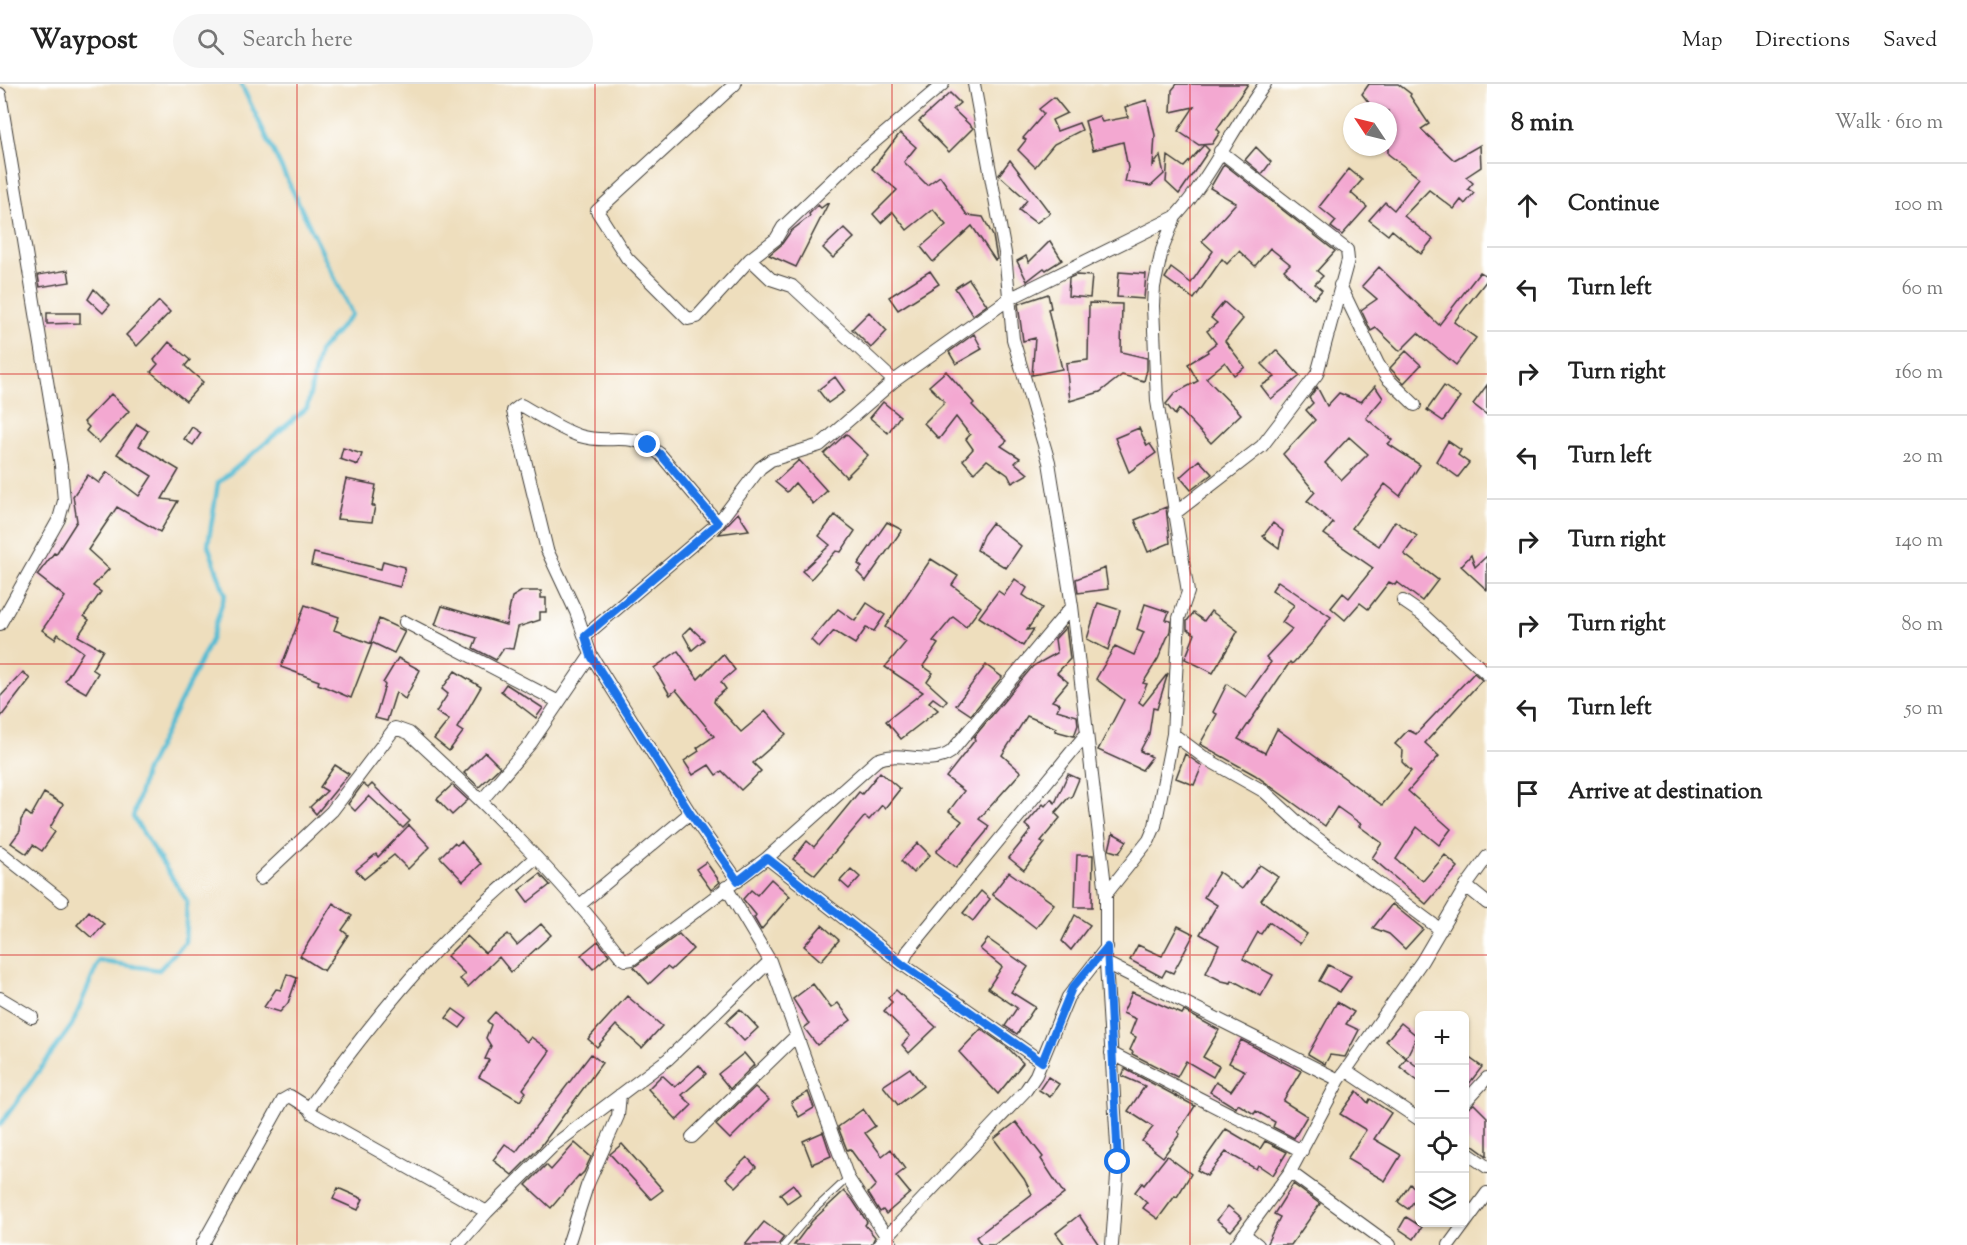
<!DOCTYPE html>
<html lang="en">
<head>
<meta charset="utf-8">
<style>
  body { margin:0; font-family:"Sorts Mill Goudy",serif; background:#f6f6f6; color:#222 }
  .controls { position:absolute; right:18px; bottom:18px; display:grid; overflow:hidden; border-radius:9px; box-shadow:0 2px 4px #0004 }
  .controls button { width:54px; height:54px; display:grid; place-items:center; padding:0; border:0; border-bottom:2px solid #e0e0e0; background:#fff; color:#222; font:30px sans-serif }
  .compass { position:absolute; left:1343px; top:18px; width:54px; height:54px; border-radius:50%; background:#fff; box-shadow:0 2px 4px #0004; rotate:305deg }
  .stop { position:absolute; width:18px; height:18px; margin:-14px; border:4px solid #1a73e8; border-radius:50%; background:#fff }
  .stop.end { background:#1a73e8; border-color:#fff; box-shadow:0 2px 6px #0008 }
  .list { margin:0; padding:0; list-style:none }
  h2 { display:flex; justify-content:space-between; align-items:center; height:78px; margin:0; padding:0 24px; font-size:26px }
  h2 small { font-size:20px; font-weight:400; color:#767676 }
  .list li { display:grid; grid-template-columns:39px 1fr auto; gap:18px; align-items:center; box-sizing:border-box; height:84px; padding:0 24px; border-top:2px solid #e0e0e0 }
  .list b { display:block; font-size:22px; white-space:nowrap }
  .list em { font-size:20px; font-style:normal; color:#767676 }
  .icon { flex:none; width:33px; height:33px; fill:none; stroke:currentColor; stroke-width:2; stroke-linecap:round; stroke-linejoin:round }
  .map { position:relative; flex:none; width:1487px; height:1161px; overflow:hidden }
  header { display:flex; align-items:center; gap:36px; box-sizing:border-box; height:84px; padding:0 30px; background:#fff; border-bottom:2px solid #e0e0e0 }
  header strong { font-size:28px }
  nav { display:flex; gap:33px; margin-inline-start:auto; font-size:21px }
  .search { width:420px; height:54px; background:#f6f6f6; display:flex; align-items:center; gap:15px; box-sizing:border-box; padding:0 21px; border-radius:33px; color:#767676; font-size:22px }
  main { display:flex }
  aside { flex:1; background:#fff }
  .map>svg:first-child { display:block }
</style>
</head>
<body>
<header>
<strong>Waypost</strong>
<div class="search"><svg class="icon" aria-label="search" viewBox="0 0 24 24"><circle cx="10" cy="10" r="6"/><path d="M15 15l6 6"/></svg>Search here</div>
<nav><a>Map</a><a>Directions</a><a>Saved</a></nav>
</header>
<main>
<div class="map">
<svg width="1487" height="1161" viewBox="0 0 1487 1161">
  <rect width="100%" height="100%" fill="#fff"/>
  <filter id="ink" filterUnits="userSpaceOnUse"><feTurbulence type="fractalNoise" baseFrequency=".0167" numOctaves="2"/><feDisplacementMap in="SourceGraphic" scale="12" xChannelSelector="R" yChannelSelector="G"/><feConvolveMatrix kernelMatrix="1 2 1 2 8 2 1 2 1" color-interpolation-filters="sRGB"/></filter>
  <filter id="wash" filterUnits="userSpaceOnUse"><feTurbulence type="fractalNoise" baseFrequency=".008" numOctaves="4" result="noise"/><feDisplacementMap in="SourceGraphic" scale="24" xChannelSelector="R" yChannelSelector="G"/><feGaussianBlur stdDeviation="1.35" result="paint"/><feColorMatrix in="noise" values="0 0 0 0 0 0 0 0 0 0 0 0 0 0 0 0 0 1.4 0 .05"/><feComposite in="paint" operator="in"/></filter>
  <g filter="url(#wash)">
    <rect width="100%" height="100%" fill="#eedebd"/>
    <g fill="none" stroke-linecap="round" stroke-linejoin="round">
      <path stroke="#54bbd2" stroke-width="4.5" d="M0 1041 72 941 99 877 159 886 185 858 187 817 133 733 145 689 211 556 225 510 208 461 218 399 307 324 319 268 352 230 241 0"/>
    </g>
    <g id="blocks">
      <path fill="#f3a8d1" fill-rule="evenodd" d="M1177 0H1248L1217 45 1220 48 1212 60 1199 61 1178 47 1194 23 1171 28 1172 6Z
        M1369 0H1398L1411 10 1410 12 1429 40 1421 45 1454 76 1480 61 1481 83 1466 93 1473 99 1468 105 1474 109 1465 120 1461 116 1454 125 1429 106 1404 132 1433 155 1421 170 1392 146 1388 151 1369 136 1385 118 1394 126 1419 94 1388 70V27H1359L1369 19 1362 10Z
        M950 9 960 19 953 25 973 44 949 68 919 37Z
        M1054 13 1067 29 1052 36 1057 47 1079 39 1082 46 1054 60 1035 83 1018 66 1026 56 1023 54 1044 30 1039 25Z
        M1147 16 1155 51 1153 82 1160 72 1164 90 1151 102 1125 98 1128 84 1123 58 1093 66 1085 37 1099 32 1102 38 1128 33 1125 23Z
        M900 49 916 63 904 78 927 101 940 92 967 131 983 133 993 152 997 175 995 176 972 142 933 178 921 163 946 141 933 125 907 146 893 128 881 139 873 130 897 106 872 85Z
        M1204 61 1209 66 1179 110 1166 98 1168 72 1184 83Z
        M1256 63 1271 78 1262 90 1245 76Z
        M1010 76 1050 129 1036 139 1019 126 1027 116 999 91Z
        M1224 80 1335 167 1317 187 1323 192 1315 200 1322 206 1314 215 1284 186 1290 180 1270 164 1255 182 1239 167 1227 180 1222 175 1194 215 1165 194 1171 184 1191 199 1213 167 1202 157 1236 119 1210 104Z
        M1349 85 1362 96 1351 109 1367 123 1342 151 1331 143 1336 137 1319 123Z
        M829 118 796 183 769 171 781 161 791 147 810 132 809 130 818 121 821 124Z
        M844 144 854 154 833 174 823 164Z
        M1050 157 1062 176 1046 186 1044 184 1027 197 1017 177 1026 172 1029 178Z
        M1379 183 1439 241 1480 188 1487 192V196L1454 238 1476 254 1456 281 1418 249 1400 267 1376 244 1371 247 1361 226 1377 215 1362 202Z
        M68 186 70 198 40 203 38 191Z
        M930 187 939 200 898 226 889 213Z
        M1119 188 1146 190 1144 215 1117 213Z
        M1076 191 1092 192 1090 214 1068 212 1069 194Z
        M969 195 987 221 973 231 955 204Z
        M94 205 110 221 103 229 88 215Z
        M1048 210 1051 224 1048 225 1062 285 1032 291 1035 254 1023 257 1018 220Z
        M159 217 170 228 137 262 126 251Z
        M1224 218 1243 235 1225 257 1245 283 1234 291 1225 278 1206 294 1241 330 1211 359 1179 325 1175 331 1166 320 1175 309 1198 297 1188 280 1208 268 1207 266 1216 259 1207 247 1217 239 1211 234Z
        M1089 219 1122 220 1121 268 1147 274V286L1144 297 1122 291 1100 308 1070 317 1066 279 1088 276Z
        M869 228 887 247 871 264 852 245Z
        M47 229H80V239L47 240Z
        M974 250 982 265 956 280 949 268Z
        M169 258 190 276 185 282 203 298 186 317 151 288 158 280 154 276Z
        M1276 266 1300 292 1271 315 1261 302 1275 293 1262 280Z
        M1406 267 1421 281 1404 299 1390 284Z
        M946 287 974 319 972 321 1007 357 1001 362 1020 374 1015 379 1028 390 1012 399 1008 391 987 376 974 389 963 376 973 365 966 355 970 351 956 333 939 355 924 339 945 318 929 302Z
        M835 293 845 307 828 319 818 306Z
        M1487 301V331L1473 320Z
        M1375 302 1383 314 1366 334 1392 356 1388 360 1420 381 1400 412 1385 400 1352 444 1379 462 1395 437 1417 452 1404 470 1438 496 1422 517 1397 498 1395 501 1389 498 1368 525 1360 519 1345 536 1331 524 1343 509 1349 514 1373 484 1324 450 1333 439 1307 417 1315 408 1283 370 1315 336 1306 326 1313 319 1309 314 1317 303 1327 322 1339 309 1361 318ZM1349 353 1368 370 1342 396 1325 379Z
        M1444 302 1460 313 1443 337 1427 326Z
        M111 310 129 327 99 359 86 347 89 343 84 338Z
        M883 318 900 332 888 349 870 334Z
        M137 340 148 347 139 362 179 386 162 415 178 417 160 448 117 423 88 466 109 485 93 502 101 508 84 532 89 536 78 552 103 566 92 585 98 589 86 609 65 597 83 568 58 550 55 555 42 546 65 513 37 491 54 469 56 470 77 437 73 412 88 391 99 399 107 388 139 412 152 392 117 370Z
        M192 343 201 349 193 361 184 355Z
        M1139 344 1147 362 1150 360 1156 369 1129 388 1115 354Z
        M846 350 868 371 846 393 824 370Z
        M1448 357 1461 366 1458 371 1469 379 1458 393 1436 377Z
        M343 364 362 370 358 381 340 375Z
        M799 376 827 407 813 420 795 399 787 408 775 398Z
        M1199 376 1212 390 1191 406 1180 393Z
        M346 395 376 401 372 422H375L372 438 337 435Z
        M1166 423 1170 459 1148 468 1135 436Z
        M738 429 749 446 719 450 724 444Z
        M835 431 855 447 841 468 836 467 811 495 802 487 830 461 819 452Z
        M887 438 902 446 866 497 857 488 862 483 858 480Z
        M992 439 1021 462 1006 484 977 466 983 451Z
        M1273 439 1283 447 1279 464 1263 452Z
        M314 469 381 485 383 477 405 483 400 503 311 481Z
        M1471 471 1475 483 1487 472V506L1461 482Z
        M931 475 958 492 952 501 981 523 966 543 953 533 933 557 938 560 923 582 933 589 927 598 947 616 943 621 933 614 929 618 938 626 901 655 886 637 923 608 885 583 906 558 885 543Z
        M1105 484 1108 505 1078 509 1076 495Z
        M1015 495 1027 504 1023 511 1042 524 1027 546 1034 545 1023 562 979 533 998 507 1004 511Z
        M1278 497 1331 533 1312 559 1292 580 1290 578 1238 655 1265 669 1277 645 1382 721 1411 687 1402 678 1403 667 1395 660 1408 646 1416 650 1474 589 1482 596 1425 659 1439 672 1408 707 1451 745 1439 761 1417 743 1396 775 1423 797 1445 771 1458 783 1426 820 1372 774 1382 759 1359 742 1361 740 1337 723 1325 742 1255 691 1200 660 1217 630 1213 628 1227 600 1246 613 1271 578 1266 573 1292 545 1282 538 1294 521 1272 506Z
        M522 507H541V514H546V528H540V536L518 543 513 565 504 564 496 576 473 564 477 554 435 541 442 522 506 541 512 513Z
        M867 519 885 531 874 547 866 544 855 560 834 547 819 564 811 556 838 525 855 537Z
        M1098 519 1120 526 1108 566 1087 555Z
        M1145 520 1169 528 1166 536 1171 537 1170 547 1158 575 1143 599 1147 600 1139 618 1143 621 1168 589 1157 625 1153 624 1149 650 1140 667 1152 673 1142 686 1098 666 1124 616 1096 595 1115 562 1134 571 1144 548 1137 545Z
        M305 521 339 533 334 546 372 560 351 614 318 600 319 597 281 583Z
        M1211 527 1238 547 1213 589 1185 575 1195 550 1187 545V537L1193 529 1204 537Z
        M379 535 405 547 394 569 371 558Z
        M690 543 704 556 692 566 683 550Z
        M1066 543 1070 575 1057 589 1068 598 1052 617 1060 620 1057 626 1077 632 1078 641 1074 652 1055 647 1056 644 1027 632 1002 671 1021 688 979 735 989 742 986 748 956 784 936 768 962 737 949 727 964 707 946 693 975 656 974 653 1033 582 1057 569 1055 555Z
        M678 567 698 595 723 570 735 586 721 598 726 605 715 614 714 618 741 648 766 627 786 650 753 679 761 687 741 706 722 687 716 691 709 681 693 691 684 677 699 667 697 664 714 652 676 606 670 611 654 584Z
        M398 574 420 586 405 615 396 608 387 637 375 634 385 601 383 599Z
        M986 581 1002 593 971 631 956 621Z
        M455 587 481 603 457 644 463 648 449 667 434 655 449 636 436 628 448 610 442 605Z
        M23 588 30 595 0 634V613Z
        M506 600 543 624 536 634 501 607Z
        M485 668 500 683 479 703 464 689Z
        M1185 670 1202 682 1194 701 1176 694Z
        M335 681 349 690 316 730 310 723 327 707 320 703Z
        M880 688 900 705 885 724 882 721 869 736 865 732 815 791 793 775 807 757 814 763 859 708 862 710Z
        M1068 690 1079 695 1071 714 1069 713 1055 729 1060 734 1041 757 1045 759 1024 786 1009 774 1031 746 1025 741 1043 720 1045 722 1051 715 1055 719Z
        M363 700 368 704 372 700 410 737 403 744 369 712 355 727 348 720Z
        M452 701 468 716 452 731 437 715Z
        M44 709 63 720 50 744 55 748 42 767 33 761 27 770 11 759 20 747 21 736 26 728 31 732Z
        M409 741 430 763 408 785 394 771 364 795 356 786 376 770 378 773Z
        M1113 749 1127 757 1119 769 1109 766Z
        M461 757 481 780 463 797 440 773 454 759 457 761Z
        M918 759 930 771 913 789 901 777Z
        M1077 771H1093L1092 823H1075Z
        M706 778 720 798 711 806 696 785Z
        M1260 781 1278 793 1261 816 1307 850 1300 860 1269 838 1261 850 1258 848 1243 875 1273 891 1261 912 1232 896 1231 899 1222 897 1206 889 1219 861 1200 850 1217 821 1204 813 1219 788 1242 805Z
        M851 785 860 793 849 805 840 797Z
        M1009 788 1054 820 1036 844 992 810Z
        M540 790 550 801 528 818 519 806Z
        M771 795 790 812 761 846 754 834 756 831 743 815 751 806 757 811Z
        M981 807 990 815 973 837 963 829Z
        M333 819 352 832 342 846 348 851 324 887 300 872Z
        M1392 820 1423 845 1405 865 1389 850 1373 844Z
        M89 827 104 840 92 854 77 841Z
        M1075 831 1090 841 1071 866 1062 857Z
        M541 840 551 851 527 873 511 888 499 873 468 903 460 895 465 890 447 872 467 852 485 869 508 850 517 861Z
        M822 841 839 856 821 877 804 862Z
        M1178 842 1194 850 1173 889 1166 886 1162 893 1130 876 1138 861 1162 872Z
        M679 850 693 865 671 886 667 883 649 900 634 883Z
        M988 855 1028 883 1011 908 1035 923 1017 950 1005 942 1017 924 988 904 1002 883 980 865Z
        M598 857 609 871 593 885 581 871Z
        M1328 881 1351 892 1340 908 1319 897Z
        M287 890 297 894 288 919 280 928 264 923 276 905 281 906Z
        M813 900 831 924 838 919 851 936 817 961 804 944 809 940 793 915Z
        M896 906 936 943 909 969 902 961 910 952 884 927 892 918 888 914Z
        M1132 908 1182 930 1184 927 1219 946 1203 973 1219 982 1213 993 1186 977 1177 993 1132 970 1133 968 1130 966 1136 953 1130 950 1136 935 1123 929Z
        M627 912 662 942 642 964 616 941 597 963 588 955Z
        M1337 918 1354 928 1346 940 1359 946 1345 973 1330 971 1325 980 1308 970Z
        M453 925 467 935 460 944 446 934Z
        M740 925 758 944 744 957 726 938Z
        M495 928 527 958 531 953 550 967 523 1005 526 1008 520 1017 479 993 489 976 485 975 491 962 486 954 491 941 487 937Z
        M1401 939 1417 952 1406 974 1386 957Z
        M981 945 1008 964 1023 979 998 1010 959 968Z
        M1241 956 1301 987 1283 1017 1307 1032 1294 1054 1273 1043 1275 1038 1256 1027 1254 1030 1238 1020 1236 1024 1210 1008 1216 998 1231 1007 1245 987 1229 979Z
        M744 969 754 981 730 1005 718 990Z
        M591 970 602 979 541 1062 512 1091 493 1076 505 1060 516 1068Z
        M1464 970 1482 983 1464 1006Z
        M1406 974 1419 984V998L1400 983Z
        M699 981 706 990 682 1011 692 1021 677 1036 648 1005 662 991 675 1003Z
        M910 984 923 1002 898 1021 883 1002Z
        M1125 985 1195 1022 1178 1048 1180 1050 1163 1073 1142 1057 1153 1043 1128 1027 1145 1002 1122 992Z
        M1048 993 1059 1000 1050 1013 1039 1006Z
        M755 1003 769 1016 730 1055 716 1041Z
        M1357 1007 1368 1019 1370 1015 1391 1029 1374 1055 1401 1071 1385 1097 1347 1075 1366 1046 1340 1030Z
        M808 1008 814 1024 799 1033 791 1018Z
        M1474 1020 1487 1033V1072L1464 1055V1027Z
        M863 1025 875 1042 865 1049 882 1072 891 1065 905 1085 896 1092 910 1109 886 1130 883 1126 880 1128 868 1109 876 1101 850 1065 847 1066 838 1043Z
        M1016 1038 1043 1073 1041 1075 1064 1110 994 1161H981L976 1153 1032 1110 1024 1095 994 1055Z
        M1226 1045 1260 1065 1265 1057 1287 1068 1273 1091 1258 1081 1256 1085 1226 1068 1207 1092 1197 1086Z
        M823 1048 831 1072 812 1080 803 1057Z
        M575 1059 591 1073 584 1088 580 1092 579 1091 551 1124 526 1101 546 1081 551 1086Z
        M622 1060 663 1106 651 1115 610 1070Z
        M1167 1072 1191 1090 1177 1113 1175 1112 1158 1135 1143 1124 1147 1119 1135 1108 1142 1099 1144 1101Z
        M747 1073 756 1083 736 1103 726 1094Z
        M793 1100 800 1110 787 1119 780 1110Z
        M1293 1100 1320 1120 1291 1161H1266L1280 1133 1274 1130Z
        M1410 1100 1419 1107V1111L1408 1125 1398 1118Z
        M338 1104 363 1115 358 1126 333 1115Z
        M844 1107 852 1115 867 1138 865 1141 875 1153 871 1161H794L812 1137Z
        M1228 1122 1242 1134 1231 1147 1217 1136Z
        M1079 1131 1099 1161H1065L1056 1149Z
        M1406 1133 1422 1143 1414 1155 1399 1145Z
        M764 1138 784 1153 778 1161H745Z"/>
    </g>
  </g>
  <g filter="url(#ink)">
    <use href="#blocks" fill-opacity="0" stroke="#3c3934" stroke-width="1.5"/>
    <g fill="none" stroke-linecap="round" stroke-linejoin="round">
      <g stroke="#3c3934" stroke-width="8">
        <path id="service" d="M784 1161 816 1124 848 1094"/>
      </g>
      <g stroke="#3c3934" stroke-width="14">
        <path id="minor" d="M735 0 597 127 627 174 688 235 697 233 750 175 776 155 783 143 852 77 943 0
          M974 0 1005 169 1013 255 1049 378 1072 522 1106 810V879L1118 1078 1112 1161
          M0 10 61 382 64 417 59 435 0 540
          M750 175 771 195 792 202 894 297
          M1340 201 1378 280 1387 294 1415 321
          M1174 430 1262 362 1317 290 1348 176 1347 166 1220 67
          M718 439 660 370C628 344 612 362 580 352 559 345 539 331 521 321L513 327 547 466 576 528 591 571 690 729 738 797
          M1403 517 1422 530 1487 590
          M405 538 559 618
          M585 552 718 439 760 384 771 376 820 361 894 297 1009 215 1175 133C1211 94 1233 43 1265 0
          M1173 650 1205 674 1265 708 1305 745 1441 846
          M482 716 531 659 591 571
          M0 768 62 817
          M767 774 902 880 1042 978
          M260 795 332 727 395 644 409 649C485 719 559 791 621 873L626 876 632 875 767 774 877 676C900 665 928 684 951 668L1072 522
          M1466 802 1487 819
          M726 803 770 877 848 1094 892 1161
          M1106 810 1149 756 1155 742 1173 650 1179 534 1188 508 1157 317 1153 222 1154 203 1162 166 1175 133
          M581 820 690 729
          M1106 879 1339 996
          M902 880 908 867 1087 649
          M0 914 32 933
          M1111 969 1302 1067
          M1347 987 1420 1036
          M1464 1019 1487 994
          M692 1053 795 953
          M1464 1067 1487 1083
          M1290 1088 1390 1161
          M487 1128 313 1030 309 1024C346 973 384 923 426 877 460 840 498 807 536 773
          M1244 1150 1258 1161
          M202 1161 283 1016 290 1012 309 1024
          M458 1161 487 1128 554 1061 668 975 770 877
          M568 1161 587 1102 618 1032 620 1011
          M879 1161 1026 1006 1036 991 1068 913 1107 863
          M1236 1161 1290 1088 1339 996 1422 877 1466 802 1487 773
          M1449 1161 1487 1109"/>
      </g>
      <use href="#service" stroke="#fff" stroke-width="6"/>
      <use href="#minor" stroke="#fff" stroke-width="12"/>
    </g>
  </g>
  <g fill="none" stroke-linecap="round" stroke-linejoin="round" filter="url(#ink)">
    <path stroke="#1a73e8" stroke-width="8" d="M648 361 660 370 718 439 585 552 591 572 690 729 738 797 767 774 902 880 1042 978 1072 904 1107 863 1118 1078"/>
  </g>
  <path fill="none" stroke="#d62828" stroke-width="1.5" stroke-opacity="0.55" d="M297 0V1161M595 0V1161M892 0V1161M1190 0V1161M0 290H1487M0 580H1487M0 871H1487"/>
</svg>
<div class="controls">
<button>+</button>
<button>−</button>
<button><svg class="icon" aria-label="locate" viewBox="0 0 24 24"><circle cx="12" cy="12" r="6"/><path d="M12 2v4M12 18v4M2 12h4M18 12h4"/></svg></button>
<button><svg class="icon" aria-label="layers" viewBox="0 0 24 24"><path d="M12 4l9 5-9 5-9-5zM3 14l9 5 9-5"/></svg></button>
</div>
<svg class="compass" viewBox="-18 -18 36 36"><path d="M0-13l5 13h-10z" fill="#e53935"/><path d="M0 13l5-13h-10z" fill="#767676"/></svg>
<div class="stop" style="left:1118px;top:1078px"></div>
<div class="stop end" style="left:648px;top:361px"></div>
</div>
<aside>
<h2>8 min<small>Walk · 610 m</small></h2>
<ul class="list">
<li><svg class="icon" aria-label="ahead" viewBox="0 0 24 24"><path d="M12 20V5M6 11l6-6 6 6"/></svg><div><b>Continue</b></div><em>100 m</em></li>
<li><svg class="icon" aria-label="left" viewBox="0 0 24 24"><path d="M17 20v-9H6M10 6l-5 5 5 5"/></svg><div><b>Turn left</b></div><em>60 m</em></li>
<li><svg class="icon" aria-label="right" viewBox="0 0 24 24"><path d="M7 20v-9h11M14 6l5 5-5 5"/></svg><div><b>Turn right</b></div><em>160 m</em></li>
<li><svg class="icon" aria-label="left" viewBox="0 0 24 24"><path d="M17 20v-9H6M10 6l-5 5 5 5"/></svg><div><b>Turn left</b></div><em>20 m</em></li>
<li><svg class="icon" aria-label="right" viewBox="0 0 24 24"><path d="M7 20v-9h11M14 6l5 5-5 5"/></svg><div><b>Turn right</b></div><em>140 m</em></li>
<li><svg class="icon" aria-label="right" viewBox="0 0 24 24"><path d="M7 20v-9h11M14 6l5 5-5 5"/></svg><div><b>Turn right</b></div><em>80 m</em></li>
<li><svg class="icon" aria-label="left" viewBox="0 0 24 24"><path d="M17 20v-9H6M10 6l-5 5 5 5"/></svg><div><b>Turn left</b></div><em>50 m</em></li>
<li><svg class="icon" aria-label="arrive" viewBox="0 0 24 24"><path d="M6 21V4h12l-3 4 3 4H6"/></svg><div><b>Arrive at destination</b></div></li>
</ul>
</aside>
</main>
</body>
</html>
